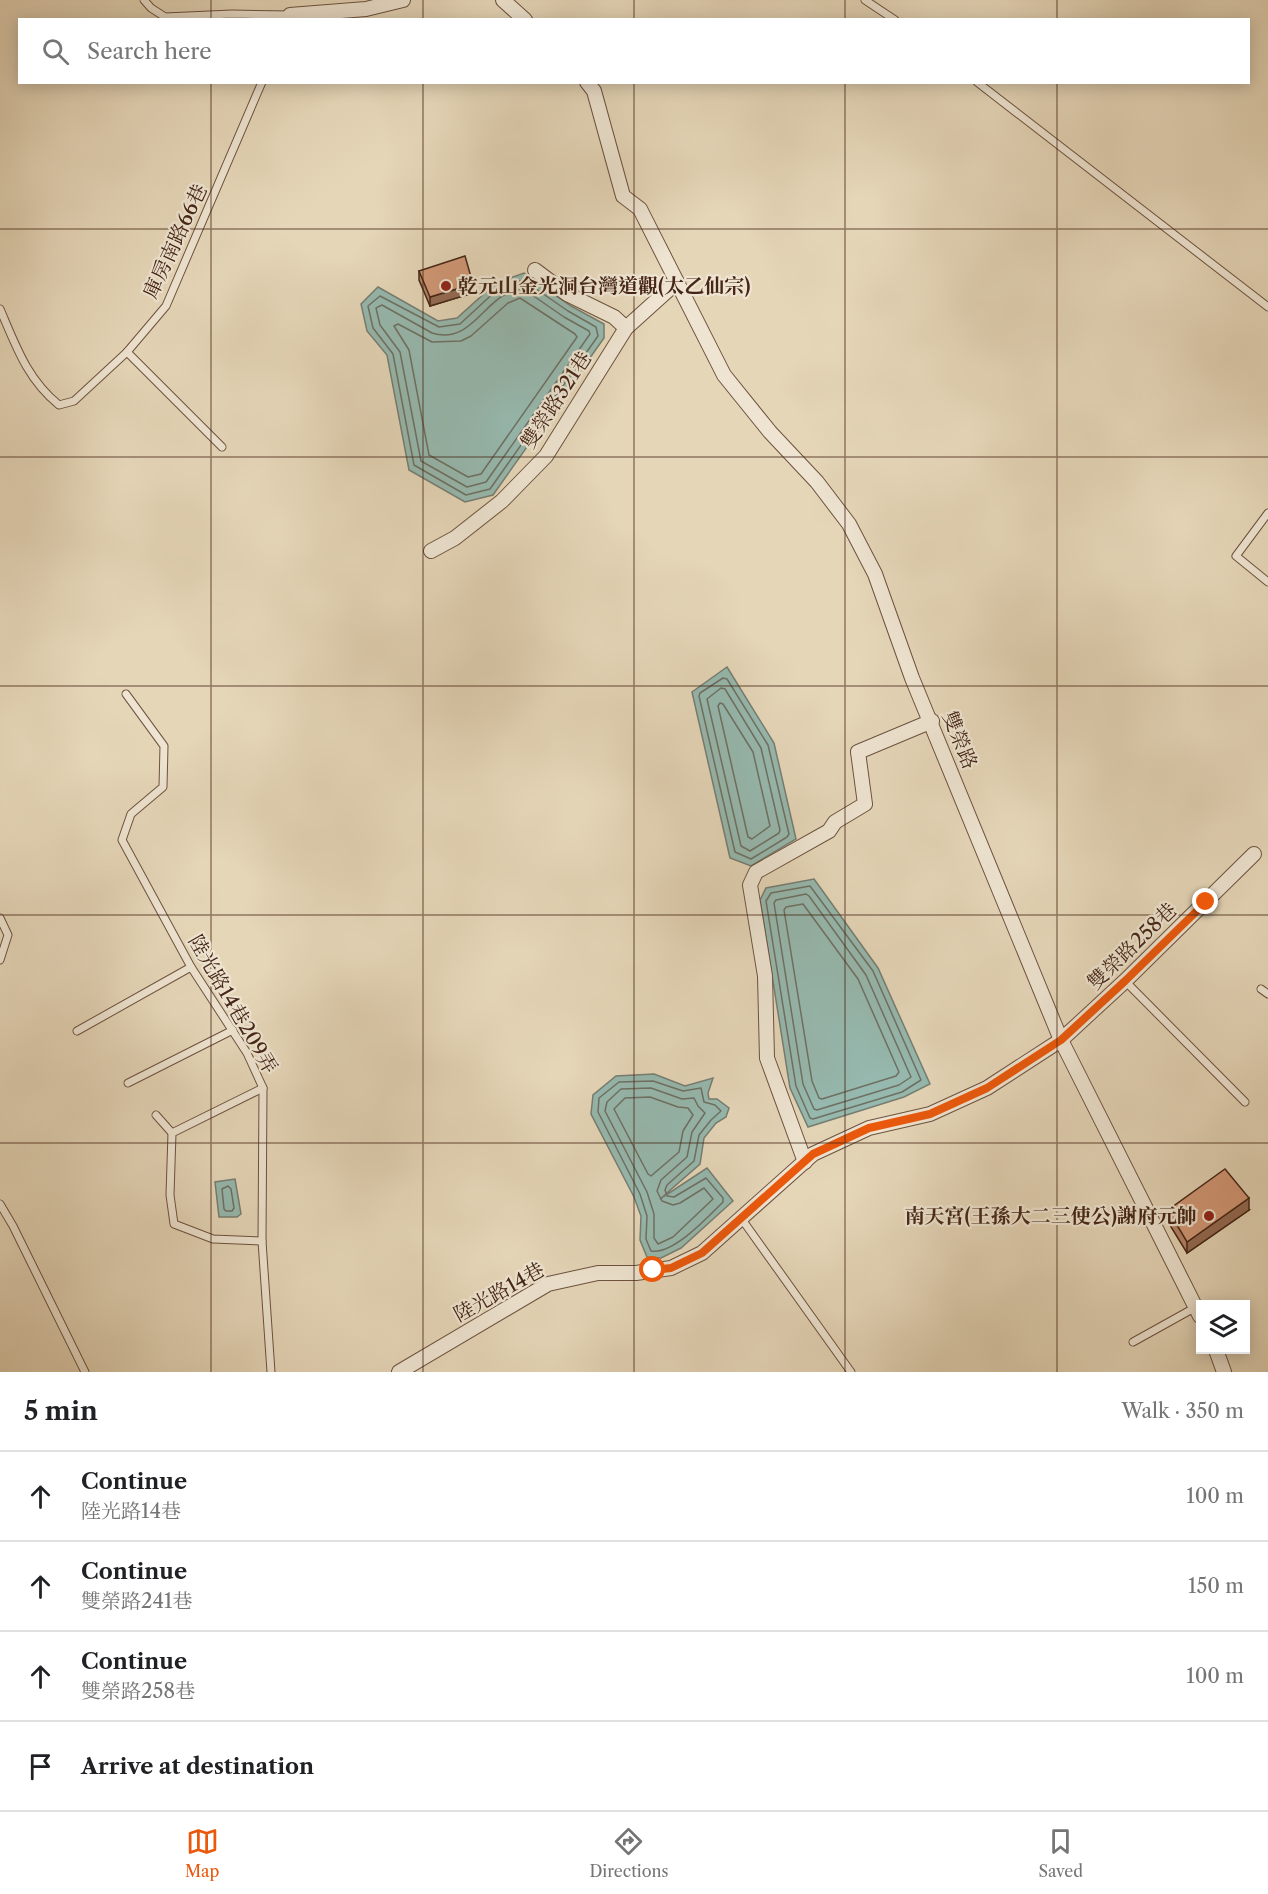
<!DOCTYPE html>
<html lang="en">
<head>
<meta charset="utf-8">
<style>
  body { margin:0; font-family:"Libre Caslon Text","Noto Serif TC",serif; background:#f6f6f6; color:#202124 }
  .controls { position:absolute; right:18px; bottom:18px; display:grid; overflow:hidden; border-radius:0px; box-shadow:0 3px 15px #0003 }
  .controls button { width:54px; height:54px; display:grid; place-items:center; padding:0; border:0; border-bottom:2px solid #e0e0e0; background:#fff; color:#202124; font:30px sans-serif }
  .stop { position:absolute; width:18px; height:18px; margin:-14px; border:4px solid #ea580c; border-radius:50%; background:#fff }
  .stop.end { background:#ea580c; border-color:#fff; box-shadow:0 2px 6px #0008 }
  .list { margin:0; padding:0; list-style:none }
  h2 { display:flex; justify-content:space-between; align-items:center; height:78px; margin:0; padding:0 24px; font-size:26px }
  h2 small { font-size:20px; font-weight:400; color:#757577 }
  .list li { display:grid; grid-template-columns:39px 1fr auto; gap:18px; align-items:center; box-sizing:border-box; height:90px; padding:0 24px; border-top:2px solid #e0e0e0 }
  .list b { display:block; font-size:22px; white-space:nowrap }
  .list p { margin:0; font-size:20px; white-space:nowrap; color:#757577 }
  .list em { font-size:20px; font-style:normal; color:#757577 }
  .icon { flex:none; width:33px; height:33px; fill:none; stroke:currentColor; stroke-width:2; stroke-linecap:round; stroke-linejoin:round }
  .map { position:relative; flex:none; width:1268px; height:1372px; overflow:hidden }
  .search { position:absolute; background:#fff; box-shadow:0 3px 15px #0003; left:18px; right:18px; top:18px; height:66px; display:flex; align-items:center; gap:15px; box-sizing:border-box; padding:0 21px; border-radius:0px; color:#757577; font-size:22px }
  .sheet { height:438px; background:#fff }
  nav { display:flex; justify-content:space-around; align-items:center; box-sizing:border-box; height:84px; border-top:2px solid #e0e0e0; background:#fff; font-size:16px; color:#757577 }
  nav a { display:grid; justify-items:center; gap:3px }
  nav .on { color:#ea580c }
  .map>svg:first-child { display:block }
  .water { fill:#96b9af; stroke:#767e72; stroke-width:1.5 }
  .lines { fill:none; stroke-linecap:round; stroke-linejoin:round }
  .shore { stroke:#6e7063; stroke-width:1.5 }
  .service-casing { stroke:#6d523f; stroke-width:9 }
  .minor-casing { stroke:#6d523f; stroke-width:16 }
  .service { stroke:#eee4d1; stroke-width:7 }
  .minor { stroke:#eee4d1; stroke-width:14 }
  .wall { fill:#b58467; stroke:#452617; stroke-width:1.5 }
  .shaded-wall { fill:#946b54; stroke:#452617; stroke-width:1.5 }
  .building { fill:#d39978; stroke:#452617; stroke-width:1.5 }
  .route { stroke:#ea580c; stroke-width:8 }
  .grid { fill:none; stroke:#452617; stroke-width:1.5; stroke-opacity:0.55 }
  .poi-dot { fill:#8f2418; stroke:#eee4d1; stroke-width:2 }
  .labels { text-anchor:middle; stroke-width:4.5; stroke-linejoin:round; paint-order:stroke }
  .street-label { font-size:20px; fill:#452617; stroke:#eee4d1 }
  .poi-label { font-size:20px; font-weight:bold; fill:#452617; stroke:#eee4d1; text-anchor:start }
</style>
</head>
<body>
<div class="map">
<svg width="1268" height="1372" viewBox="0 0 1268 1372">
  <rect width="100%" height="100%" fill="#e5d6b8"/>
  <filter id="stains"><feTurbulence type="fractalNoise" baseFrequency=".00333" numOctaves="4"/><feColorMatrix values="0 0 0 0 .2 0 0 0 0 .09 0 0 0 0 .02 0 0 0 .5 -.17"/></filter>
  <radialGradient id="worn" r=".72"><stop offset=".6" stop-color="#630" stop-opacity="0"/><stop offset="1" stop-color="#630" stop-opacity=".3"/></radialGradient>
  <g class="water">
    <path d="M524 273 571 306 604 324V338L493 495 465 502 409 470 387 355 367 331 361 304 378 287 438 321 457 318 496 283Z"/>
    <path d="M727 667 774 743 796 839 751 866 730 858 692 692Z"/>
    <path d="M814 879 878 968 930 1084 904 1097 808 1127 790 1088 760 900 766 888Z"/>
    <path d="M654 1074 685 1086 713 1078 708 1093 709 1099H717L729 1108 726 1117 716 1123 704 1138 700 1164 660 1199 707 1168 733 1201 681 1248 661 1258 647 1257 640 1240 641 1216 634 1197 591 1114 593 1095 616 1076Z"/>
    <path d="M235 1179 241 1214 237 1217H219L215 1182Z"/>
  </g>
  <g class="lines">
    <g class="shore">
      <path d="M523 280 568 311 596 327 598 336 490 489 466 495 414 465 393 354 373 328 368 306 380 296 439 327 460 324 499 288Z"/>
      <path d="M522 288 564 317 589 331 590 334 486 482 467 487 421 461 400 352 380 325 376 308 382 305 432 333C466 344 480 309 504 295 509 292 516 290 522 288Z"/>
      <path d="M520 298 575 334 577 337 481 474 468 477 429 455 409 350 394 326 398 324 432 342 461 341 471 336 508 303Z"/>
      <path d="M723 678 727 679 768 745 789 834 787 837 751 859 735 852 699 696 700 693Z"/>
      <path d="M721 688 725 689 761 748 780 830 779 833 750 851 741 846 707 699Z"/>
      <path d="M720 703 723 704 753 752 770 826 752 839 748 837 718 706Z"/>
      <path d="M810 886 873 971 921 1080 902 1092 813 1119 810 1118 796 1086 766 901 771 893Z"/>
      <path d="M806 894 809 896 866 975 911 1077 899 1085 817 1110 814 1109 803 1084 774 903 776 900Z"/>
      <path d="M803 904 858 979 899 1072 896 1076 822 1099 819 1098 812 1081 784 910 786 907Z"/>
      <path d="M653 1081 683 1091 701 1088 704 1102 715 1105 721 1111 711 1120 699 1135 694 1161 667 1185 665 1190 667 1196 674 1197 706 1178 723 1198V1202C708 1217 673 1255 651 1251L646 1239 647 1216 640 1194 598 1112 599 1098 619 1082Z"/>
      <path d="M651 1088 682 1099 694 1098 698 1106 705 1113 692 1132 687 1157 661 1180 657 1191 662 1201 673 1205 680 1203 704 1188 713 1199 673 1237 658 1244 654 1238V1214L647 1192 605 1111 607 1102 621 1089Z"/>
      <path d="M650 1097 678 1107 688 1108 693 1115 683 1131 679 1152 651 1176 648 1174 614 1109 625 1098Z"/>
      <path d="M228 1186 231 1189 234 1208 232 1211H226L224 1209 222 1189Z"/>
    </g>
    <g class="service-casing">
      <g id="service">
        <path d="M144 0 151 8 165 17 232 14 290 15"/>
        <path d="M865 0 895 20"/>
        <path d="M977 82 1268 307"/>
        <path d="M0 309C16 346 27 379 59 405L74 401 127 352 166 306 262 82"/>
        <path d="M127 352 222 447"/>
        <path d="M1268 513 1236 556 1268 582"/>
        <path d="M126 694 164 746 163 787 131 814 122 840 191 967 247 1053 263 1088 262 1241 271 1372"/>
        <path d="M0 918 8 935 0 960"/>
        <path d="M1125 981 1245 1102"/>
        <path d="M1261 989 1268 994"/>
        <path d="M77 1031 191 967"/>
        <path d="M128 1083 233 1030"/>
        <path d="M156 1115 172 1133"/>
        <path d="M0 1204 13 1226 85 1372"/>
        <path d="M741 1218 851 1372"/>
        <path d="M262 1241 213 1239 174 1224 170 1195 172 1133 263 1088"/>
        <path d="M1133 1342 1196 1307"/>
      </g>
    </g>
    <g class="minor-casing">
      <g id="minor">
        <path d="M503 0 525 20"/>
        <path d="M290 15 366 9 403 0"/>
        <path d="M587 82 594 91 623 196 640 209 724 375 770 432 817 482 849 524 875 574 912 678 1061 1040 1200 1316"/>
        <path d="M535 270 567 294 614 317 626 328"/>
        <path d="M431 551 455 538 502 501 546 456 626 328 677 282"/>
        <path d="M805 1162 767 1058 765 976 750 885 756 872 829 831 835 822 865 804 858 752 932 721"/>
        <path d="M1216 1350 1224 1372"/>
        <path d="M399 1372 548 1284 598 1273H636L671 1268 702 1253 813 1154 869 1128 930 1114 987 1088 1061 1040 1125 981 1254 854"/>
      </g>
    </g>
    <use href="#service" class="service"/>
    <use href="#minor" class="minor"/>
  </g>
  <g class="wall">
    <path d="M419 271 473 293 430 306 419 280Z"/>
    <path d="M1168 1210H1249L1187 1253 1168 1222Z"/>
  </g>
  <g class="shaded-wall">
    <path d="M473 284V293L430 306V297Z"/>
    <path d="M1249 1198V1210L1187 1253V1242Z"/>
  </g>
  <g class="building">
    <path d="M465 256 473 284 430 297 419 271Z"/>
    <path d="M1225 1169 1249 1198 1187 1242 1168 1210Z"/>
  </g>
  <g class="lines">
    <path class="route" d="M653 1270 671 1268 702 1253 813 1154 869 1128 930 1114 987 1088 1061 1040 1125 981 1206 902"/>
  </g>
  <path class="grid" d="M211 0V20M423 0V20M634 0V20M845 0V20M1057 0V20M211 82V1372M423 82V1372M634 82V1372M845 82V1372M1057 82V1372M0 229H1268M0 457H1268M0 686H1268M0 915H1268M0 1143H1268"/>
  <g class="poi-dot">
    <circle cx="446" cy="286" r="6"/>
    <circle cx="1209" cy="1216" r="6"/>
  </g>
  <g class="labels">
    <g class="street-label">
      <text transform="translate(175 241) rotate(-65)" y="7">庫房南路66巷</text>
      <text transform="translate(556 400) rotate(-57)" y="7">雙榮路321巷</text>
      <text transform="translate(960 740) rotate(68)" y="7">雙榮路</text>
      <text transform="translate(1132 946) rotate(-44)" y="7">雙榮路258巷</text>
      <text transform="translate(233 1004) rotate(60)" y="7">陸光路14巷209弄</text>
      <text transform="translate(499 1292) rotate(-29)" y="7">陸光路14巷</text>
    </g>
    <g class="poi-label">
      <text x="458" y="293">乾元山金光洞台灣道觀(太乙仙宗)</text>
      <text x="1197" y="1223" text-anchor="end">南天宮(王孫大二三使公)謝府元帥</text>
    </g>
  </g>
  <rect width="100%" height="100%" filter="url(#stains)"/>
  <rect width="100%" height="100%" fill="url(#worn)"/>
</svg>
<div class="controls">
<button><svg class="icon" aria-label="layers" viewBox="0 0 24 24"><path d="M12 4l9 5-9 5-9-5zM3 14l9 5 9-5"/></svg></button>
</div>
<div class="stop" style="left:653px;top:1270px"></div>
<div class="stop end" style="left:1206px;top:902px"></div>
<div class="search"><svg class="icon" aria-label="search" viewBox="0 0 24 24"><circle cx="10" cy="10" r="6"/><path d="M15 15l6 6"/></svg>Search here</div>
</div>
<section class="sheet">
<h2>5 min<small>Walk · 350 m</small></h2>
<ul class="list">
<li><svg class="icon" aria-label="ahead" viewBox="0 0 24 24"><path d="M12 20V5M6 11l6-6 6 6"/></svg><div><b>Continue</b><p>陸光路14巷</p></div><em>100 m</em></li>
<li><svg class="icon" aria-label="ahead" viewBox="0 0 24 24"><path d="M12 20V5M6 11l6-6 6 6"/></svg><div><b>Continue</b><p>雙榮路241巷</p></div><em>150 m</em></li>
<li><svg class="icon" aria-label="ahead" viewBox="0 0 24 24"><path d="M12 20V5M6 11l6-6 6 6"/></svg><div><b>Continue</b><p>雙榮路258巷</p></div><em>100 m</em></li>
<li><svg class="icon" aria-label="arrive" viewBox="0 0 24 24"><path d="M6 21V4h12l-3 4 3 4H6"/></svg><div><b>Arrive at destination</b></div></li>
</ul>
</section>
<nav>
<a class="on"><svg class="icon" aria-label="map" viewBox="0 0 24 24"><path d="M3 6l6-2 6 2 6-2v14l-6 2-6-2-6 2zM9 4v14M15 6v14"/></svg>Map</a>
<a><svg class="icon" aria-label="directions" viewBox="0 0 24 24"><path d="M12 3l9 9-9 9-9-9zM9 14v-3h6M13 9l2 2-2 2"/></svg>Directions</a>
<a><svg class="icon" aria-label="saved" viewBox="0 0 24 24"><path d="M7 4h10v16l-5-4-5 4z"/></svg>Saved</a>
</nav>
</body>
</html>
